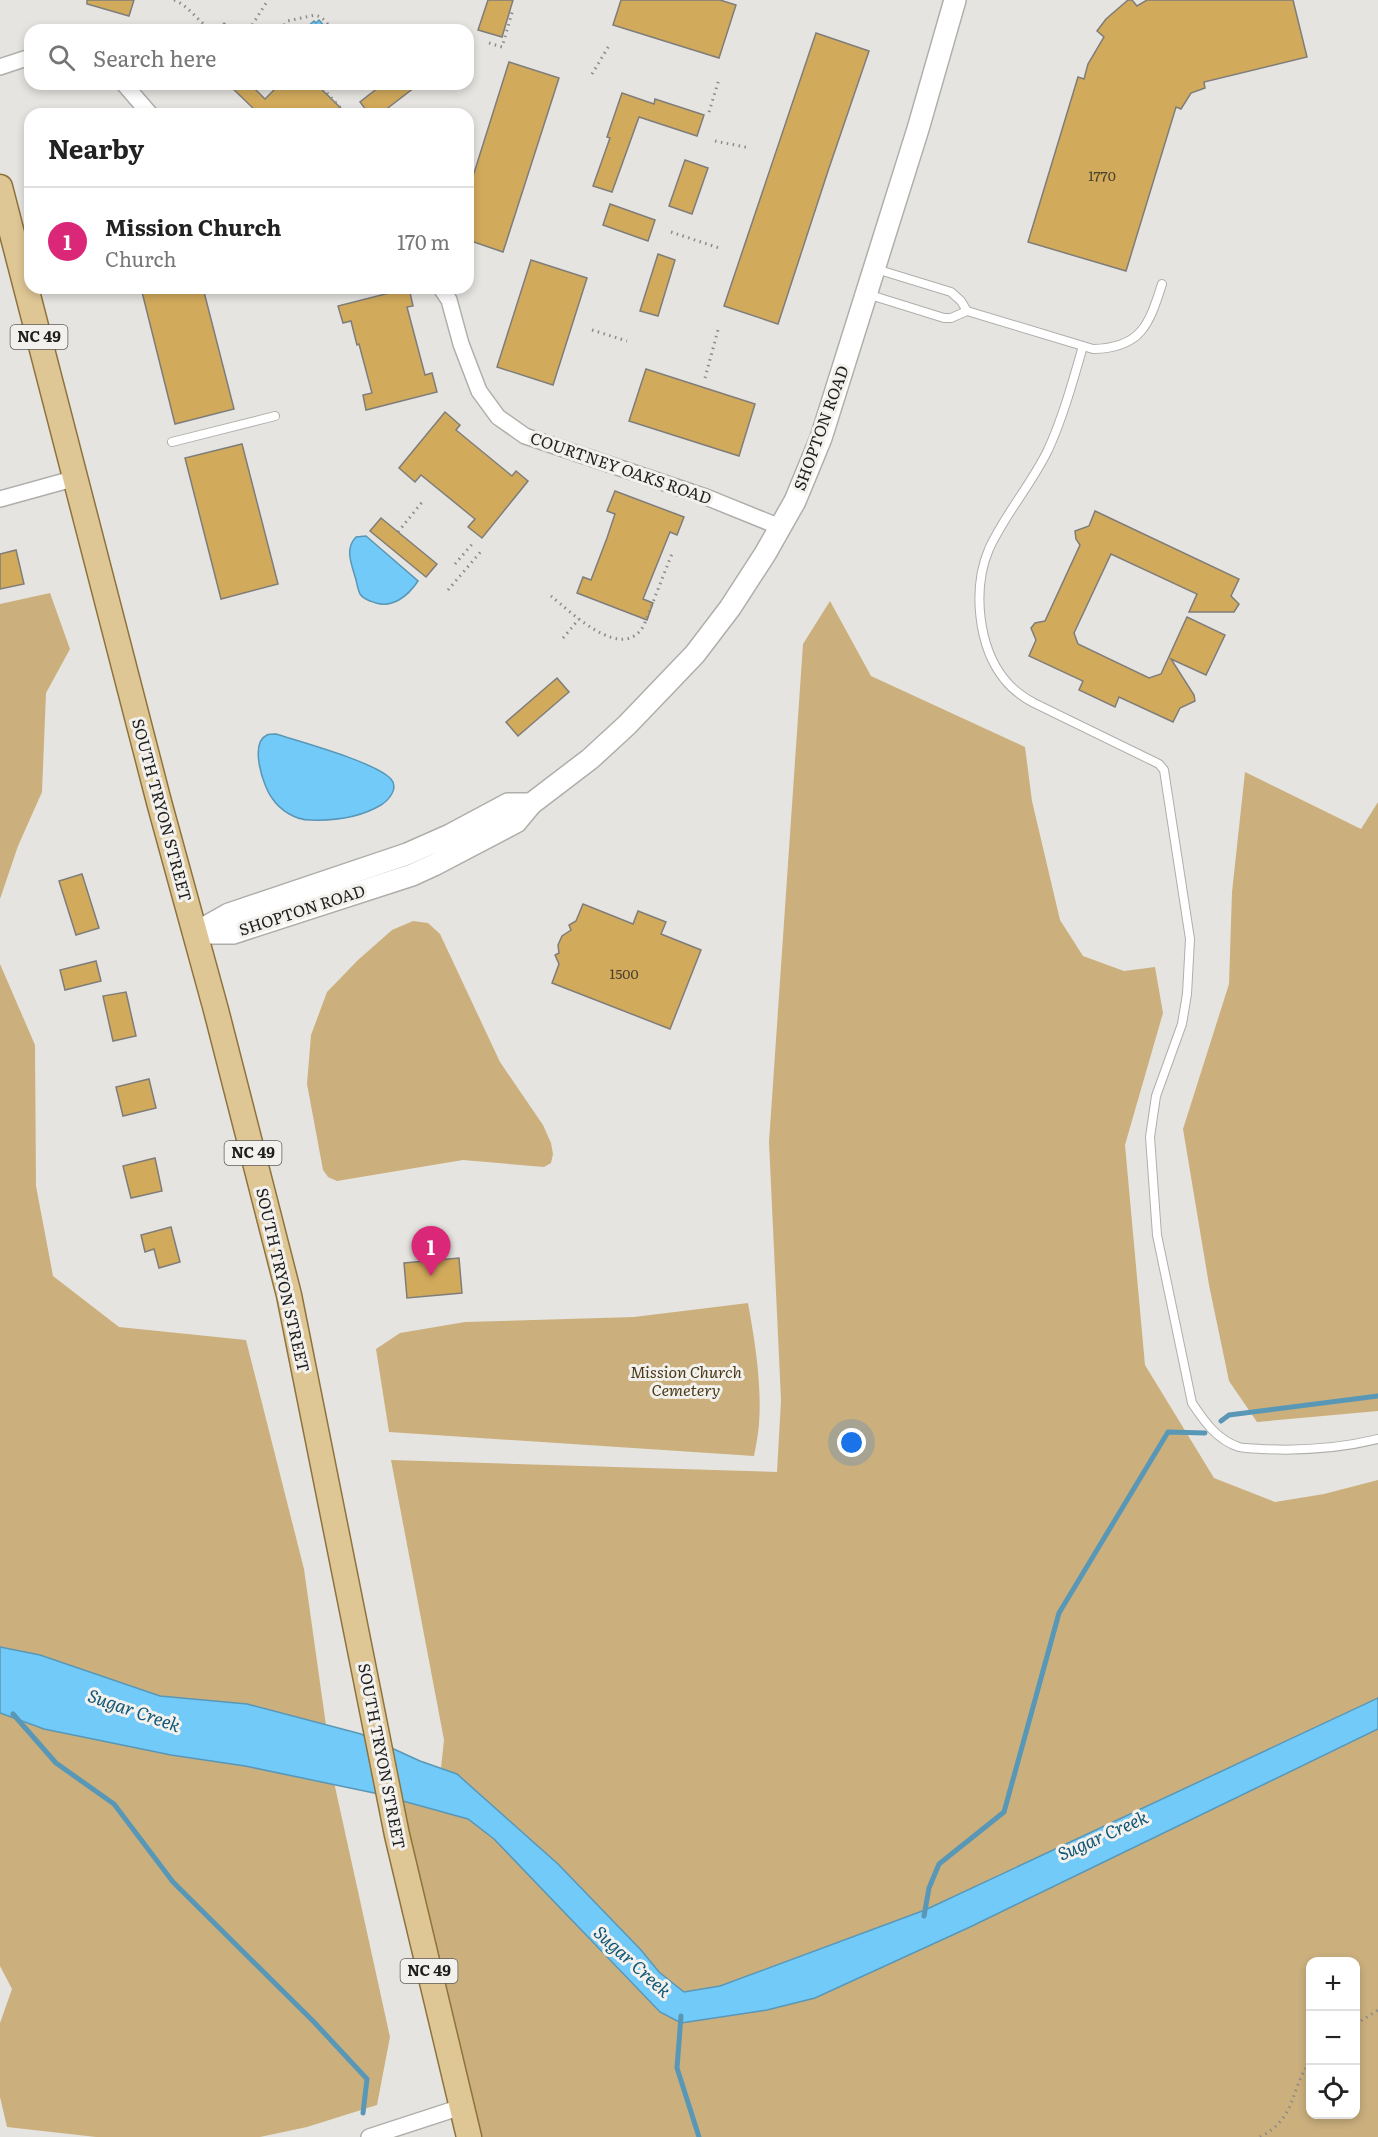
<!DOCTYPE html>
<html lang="en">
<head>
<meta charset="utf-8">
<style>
  body { margin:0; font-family:Literata,serif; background:#f6f6f6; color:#222 }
  .controls { position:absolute; right:18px; bottom:18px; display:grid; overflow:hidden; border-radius:12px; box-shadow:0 3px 9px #0003 }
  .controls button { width:54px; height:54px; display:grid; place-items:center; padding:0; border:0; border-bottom:2px solid #e0e0e0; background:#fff; color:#222; font:30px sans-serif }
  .you { position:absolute; left:852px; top:1443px; width:21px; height:21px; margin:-15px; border:4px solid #fff; border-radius:50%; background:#1a73e8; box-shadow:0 0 0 9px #1a73e833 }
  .badge { display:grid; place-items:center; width:39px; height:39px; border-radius:50%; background:#db2777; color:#fff; font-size:20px; font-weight:700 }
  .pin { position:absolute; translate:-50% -50px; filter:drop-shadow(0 2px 3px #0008) }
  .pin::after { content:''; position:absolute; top:32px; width:21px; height:18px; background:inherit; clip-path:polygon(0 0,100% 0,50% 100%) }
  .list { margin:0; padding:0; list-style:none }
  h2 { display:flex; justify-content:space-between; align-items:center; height:78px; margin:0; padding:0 24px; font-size:26px }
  h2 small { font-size:20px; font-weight:400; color:#767676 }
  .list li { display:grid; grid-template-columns:39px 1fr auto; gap:18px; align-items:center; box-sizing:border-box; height:108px; padding:0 24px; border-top:2px solid #e0e0e0 }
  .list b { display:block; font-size:22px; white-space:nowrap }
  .list p { margin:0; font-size:20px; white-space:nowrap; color:#767676 }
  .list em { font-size:20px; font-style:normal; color:#767676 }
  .icon { flex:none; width:33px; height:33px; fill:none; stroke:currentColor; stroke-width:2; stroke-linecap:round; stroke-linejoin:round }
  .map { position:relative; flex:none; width:1378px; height:2137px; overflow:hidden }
  .search { position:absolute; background:#fff; box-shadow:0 3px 9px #0003; left:24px; top:24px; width:450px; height:66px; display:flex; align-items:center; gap:15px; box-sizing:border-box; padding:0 21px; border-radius:18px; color:#767676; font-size:22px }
  .panel { position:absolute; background:#fff; box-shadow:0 3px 9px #0003; left:24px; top:108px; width:450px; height:186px; border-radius:18px }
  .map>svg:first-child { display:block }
  .green { fill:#cbb07e; fill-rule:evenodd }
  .water { fill:#72caf8; stroke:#5997b7; stroke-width:1.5 }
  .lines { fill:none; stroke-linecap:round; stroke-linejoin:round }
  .stream { stroke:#5997b7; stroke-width:5 }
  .building { fill:#d2aa5c; stroke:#7f7d79; stroke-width:1.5 }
  .lane-casing { stroke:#b0aeab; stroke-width:10 }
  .street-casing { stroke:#b0aeab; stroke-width:18 }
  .secondary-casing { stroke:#b0aeab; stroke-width:24 }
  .primary-casing { stroke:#8e733d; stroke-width:27 }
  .path { stroke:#8d8b89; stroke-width:3; stroke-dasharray:1.5 4.5; stroke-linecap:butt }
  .lane { stroke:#fff; stroke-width:8 }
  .street { stroke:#fff; stroke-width:15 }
  .secondary { stroke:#fff; stroke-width:21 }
  .primary { stroke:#dfc695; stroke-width:24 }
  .labels { text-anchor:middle; stroke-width:6; stroke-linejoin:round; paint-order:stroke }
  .number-label { font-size:14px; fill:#4c422e }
  .shield { fill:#f3f1ed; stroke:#5f5e5c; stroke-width:1.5 }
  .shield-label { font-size:15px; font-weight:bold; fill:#201f1e }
  .street-label { font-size:16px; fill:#201f1e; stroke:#f3f1ed }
  .park-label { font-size:16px; font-style:italic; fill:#4b3a18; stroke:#f3f1ed }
  .water-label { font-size:18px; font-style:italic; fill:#125776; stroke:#f3f1ed }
</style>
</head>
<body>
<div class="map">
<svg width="1378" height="2137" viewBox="0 0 1378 2137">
  <rect width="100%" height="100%" fill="#e6e4e0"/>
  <g class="green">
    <path d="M50 593 70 649 46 693 42 792 18 846 0 899V604Z"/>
    <path d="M830 601 871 676 1025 747 1032 801 1060 920 1083 956 1124 971 1155 967 1163 1013 1125 1145 1145 1365 1214 1478 1275 1502 1324 1494 1378 1480V1698L925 1910 720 1986 684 1992 659 1972 641 1950 558 1864 457 1774 441 1768 444 1740 391 1460 777 1472 781 1400 769 1142 803 644Z"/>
    <path d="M1245 772 1361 829 1378 802V1411L1257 1422 1229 1381 1209 1285 1183 1129 1229 984 1232 892Z"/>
    <path d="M413 921 428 923 440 934 500 1062 543 1125 551 1143 553 1154 551 1163 544 1167 463 1160 337 1181 328 1177 323 1170 307 1084 311 1035 327 992 358 960 392 930Z"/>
    <path d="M0 964 35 1045 36 1186 53 1276 119 1327 246 1340 304 1569 334 1782 390 2037 377 2105 307 2127 260 2137H96L7 2127 0 2097V2023L12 1989 0 1966Z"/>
    <path d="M748 1303C755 1341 762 1386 759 1424 758 1435 756 1446 754 1456L389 1432 376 1349 400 1333 465 1322 634 1317Z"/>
    <path d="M1378 1711V2137H469L386 1777 475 1814 682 2006 780 1983ZM1310 1962H1356V2114H1310Z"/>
  </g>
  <g class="water">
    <path d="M319 20 325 27 322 30H288L289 25H296L300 28 304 26 306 28 314 21 316 23Z"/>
    <path d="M366 536 418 581C408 596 393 608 376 603 370 601 364 600 360 594 358 590 357 584 356 580 352 565 344 549 356 537Z"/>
    <path d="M276 734C301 742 375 762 391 779 399 788 389 800 381 805 359 818 335 821 310 820 295 820 280 810 272 798 263 786 249 743 267 735 269 734 273 734 276 734Z"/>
    <path d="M0 1647 40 1655 160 1696 247 1704 361 1734 420 1761 457 1774 558 1864 641 1950 659 1972 684 1992 720 1986 925 1910 1378 1698V1729L970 1927 815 1998 767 2010 681 2023 660 2012 494 1839 468 1819 374 1793 245 1766 171 1755 44 1729 0 1713Z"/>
  </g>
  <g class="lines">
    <g class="stream">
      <path d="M1221 1421 1229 1415 1378 1396"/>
      <path d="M13 1714 56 1763 114 1804 173 1882 314 2022 367 2079 363 2113"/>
      <path d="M924 1916 929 1888 939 1864 1004 1812 1059 1613 1168 1432 1205 1433"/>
      <path d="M681 2016 677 2068 699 2137"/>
    </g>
  </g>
  <g class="building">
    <path d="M87 0H134L129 16 87 4Z"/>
    <path d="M488 0H513L502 37 478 30Z"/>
    <path d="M621 0H720L736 5 719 58 613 25Z"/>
    <path d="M1128 0H1132L1137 6 1147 0H1293L1307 57 1204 82 1205 88 1191 93 1181 109 1176 107 1126 271 1028 242 1078 77 1084 79 1088 64 1104 37 1097 31 1106 19Z"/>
    <path d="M816 33 869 51 828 171 778 324 724 306Z"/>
    <path d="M509 62 559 78 503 252 468 240V192Z"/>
    <path d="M228 84H250L265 99 280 84H316L347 114H251L255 110Z"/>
    <path d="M383 84H419L380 114H369L360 102Z"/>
    <path d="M622 93 654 104 655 99 704 115 697 136 639 117 612 192 593 186 610 138 607 137Z"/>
    <path d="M685 160 708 168 692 214 669 206Z"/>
    <path d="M610 204 655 220 648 241 603 225Z"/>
    <path d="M658 254 675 260 658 316 640 311Z"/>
    <path d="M531 260 587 278 553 385 497 367Z"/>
    <path d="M141 288H203L234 409 175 424Z"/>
    <path d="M409 288 413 306 407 307 425 375 432 373 437 392 366 410 363 395 372 393 359 344 357 345 351 321 343 323 338 306Z"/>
    <path d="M646 369 755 404 739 456 629 421Z"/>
    <path d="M445 412 460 425 456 430 512 476 516 471 528 481 482 538 468 527 475 519 421 475 415 482 399 468Z"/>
    <path d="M242 444 278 584 221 599 185 458Z"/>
    <path d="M615 491 684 517 677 535 670 532 643 599 653 603 647 620 577 593 583 577 591 580 607 538 615 514 607 511Z"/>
    <path d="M1095 511 1239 579 1231 596 1239 604 1234 612H1189L1197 594 1111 554 1074 633 1078 644 1149 678 1161 674 1187 617 1225 635 1206 675 1171 659 1194 695 1195 701 1180 708 1173 722 1119 697 1115 707 1079 690 1083 681 1029 656 1036 640 1031 628 1035 623 1045 621 1080 545 1076 539 1075 531 1089 526Z"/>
    <path d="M381 518 437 564 426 577 370 531Z"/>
    <path d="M16 550 24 584 0 589V554Z"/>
    <path d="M557 678 569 692 518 736 506 722Z"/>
    <path d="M82 874 99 928 76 935 59 881Z"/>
    <path d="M583 904 633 924 638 911 666 922 661 934 701 950 670 1029 552 983 559 964 555 955 559 953 558 945 562 936 571 930 569 925 576 921Z"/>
    <path d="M96 961 101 981 65 990 60 970Z"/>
    <path d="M126 992 136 1036 113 1041 103 996Z"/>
    <path d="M149 1079 156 1108 123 1116 116 1087Z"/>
    <path d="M155 1158 162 1191 131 1198 123 1166Z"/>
    <path d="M171 1227 180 1262 159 1268 154 1249 145 1252 141 1235Z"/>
    <path d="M459 1258 462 1293 407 1298 404 1263Z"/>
  </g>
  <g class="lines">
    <g class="lane-casing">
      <g id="lane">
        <path d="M876 269 951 292 961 301 967 311"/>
        <path d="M867 294 944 318H951L967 311 1093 349C1141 348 1149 325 1162 284"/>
        <path d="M1083 346C1073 381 1063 417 1048 450 1031 485 1005 514 989 549 972 589 978 647 1005 680 1013 690 1023 697 1034 703L1153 761 1159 764 1164 770 1190 939 1187 994 1182 1024 1156 1096 1150 1137 1157 1235 1192 1403C1204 1421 1217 1440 1239 1447 1246 1449 1255 1448 1262 1449 1300 1451 1341 1448 1378 1439"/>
        <path d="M172 442 275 416"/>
      </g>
    </g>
    <g class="street-casing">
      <g id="street">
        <path d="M0 67 30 57"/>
        <path d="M124 84 150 114"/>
        <path d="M441 288 449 300 461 344 479 391 498 417 525 436 706 497 780 527"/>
        <path d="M0 499 76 478"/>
        <path d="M369 2137 461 2107"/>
      </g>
    </g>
    <g class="secondary-casing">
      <g id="secondary">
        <path d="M199 931 229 914 407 854 450 835 508 804H531"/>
        <path d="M195 933H233L412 875 436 864 516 822 531 804 590 759 627 725 695 654 730 608 765 554 795 501 821 438 918 129 955 0"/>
      </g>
    </g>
    <g class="primary-casing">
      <path id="primary" d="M0 187 159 802 216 1010 289 1295 397 1835 469 2137"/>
    </g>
    <g class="path">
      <path d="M174 0C190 6 198 23 213 30"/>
      <path d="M223 30 224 24 242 30"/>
      <path d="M249 30 268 0"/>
      <path d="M281 30 287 21 315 15C323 17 328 23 331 30"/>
      <path d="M489 43 502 47 513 9"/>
      <path d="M592 74 610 44"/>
      <path d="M319 84 346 114"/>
      <path d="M709 112 719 79"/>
      <path d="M715 141 750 148"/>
      <path d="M671 232 719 248"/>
      <path d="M592 330 627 341"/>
      <path d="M705 378 718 330"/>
      <path d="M398 532 423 501"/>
      <path d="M455 564 474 542"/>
      <path d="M448 590 483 549"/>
      <path d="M551 596C571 612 623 664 644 625L673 551"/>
      <path d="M563 638 579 619"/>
      <path d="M1356 2024 1378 2010"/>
      <path d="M1260 2137C1298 2117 1289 2090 1310 2062"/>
    </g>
    <use href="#lane" class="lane"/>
    <use href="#street" class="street"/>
    <use href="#secondary" class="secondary"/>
    <use href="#primary" class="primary"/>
  </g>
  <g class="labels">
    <g class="number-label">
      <text x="1102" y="181">1770</text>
      <text x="624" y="979">1500</text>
    </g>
    <g class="shield">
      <rect x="10.5" y="325" width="57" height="24" rx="4.5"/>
      <rect x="224.5" y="1141" width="57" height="24" rx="4.5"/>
      <rect x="400.5" y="1959" width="57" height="24" rx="4.5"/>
    </g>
    <g class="shield-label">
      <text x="39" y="342">NC 49</text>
      <text x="253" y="1158">NC 49</text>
      <text x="429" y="1976">NC 49</text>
    </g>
    <g class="street-label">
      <text transform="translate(821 428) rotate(-70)" y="6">SHOPTON ROAD</text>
      <text transform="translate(621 468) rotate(19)" y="6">COURTNEY OAKS ROAD</text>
      <text transform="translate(162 810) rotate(75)" y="6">SOUTH TRYON STREET</text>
      <text transform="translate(302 910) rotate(-18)" y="6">SHOPTON ROAD</text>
      <text transform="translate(283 1280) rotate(77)" y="6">SOUTH TRYON STREET</text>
      <text transform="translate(382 1756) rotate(79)" y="6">SOUTH TRYON STREET</text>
    </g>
    <g class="park-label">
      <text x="686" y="1378">Mission Church<tspan x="686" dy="18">Cemetery</tspan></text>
    </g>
    <g class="water-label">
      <text transform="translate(134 1711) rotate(19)" y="6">Sugar Creek</text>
      <text transform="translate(1103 1836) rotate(-24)" y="6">Sugar Creek</text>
      <text transform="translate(632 1962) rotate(42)" y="6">Sugar Creek</text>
    </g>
  </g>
</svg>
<div class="controls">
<button>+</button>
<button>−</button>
<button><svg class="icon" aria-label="locate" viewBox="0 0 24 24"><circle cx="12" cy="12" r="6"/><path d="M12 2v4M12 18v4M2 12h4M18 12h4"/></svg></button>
</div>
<div class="you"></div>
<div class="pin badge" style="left:431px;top:1276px">1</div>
<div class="search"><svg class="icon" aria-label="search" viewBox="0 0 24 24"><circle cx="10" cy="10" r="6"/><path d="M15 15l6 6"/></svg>Search here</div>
<section class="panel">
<h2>Nearby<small></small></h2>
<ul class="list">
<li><span class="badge">1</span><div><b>Mission Church</b><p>Church</p></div><em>170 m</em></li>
</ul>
</section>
</div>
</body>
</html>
